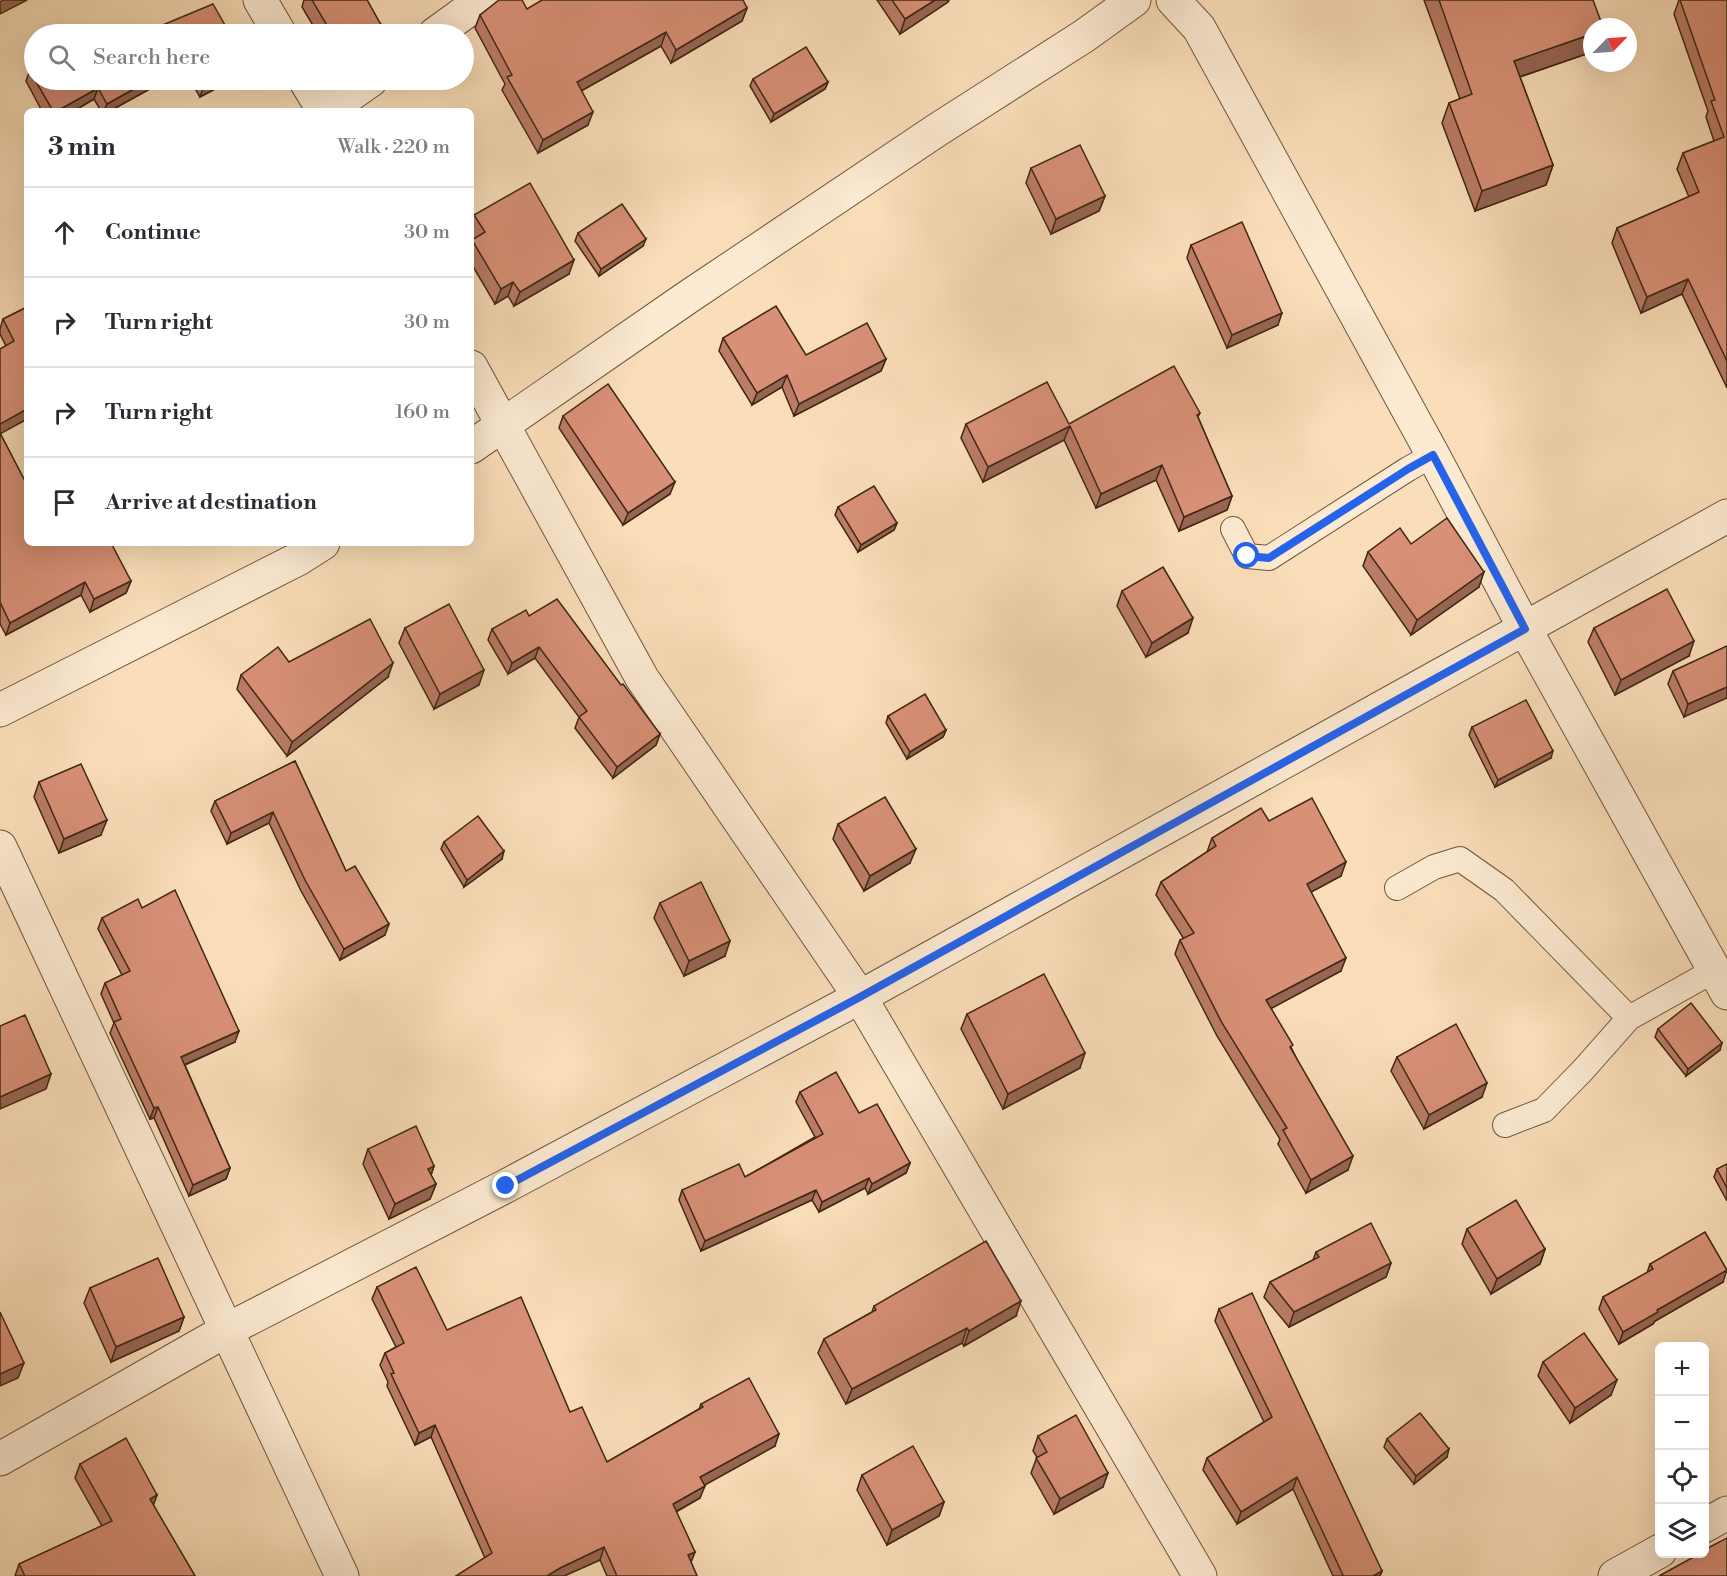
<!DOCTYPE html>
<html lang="en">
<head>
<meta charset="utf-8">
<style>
  body { margin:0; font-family:"Libre Bodoni",serif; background:#f7f7f7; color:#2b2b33 }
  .controls { position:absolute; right:18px; bottom:18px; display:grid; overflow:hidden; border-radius:9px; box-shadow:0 6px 24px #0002 }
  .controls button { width:54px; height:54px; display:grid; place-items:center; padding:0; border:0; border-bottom:2px solid #e1e1e2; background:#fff; color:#2b2b33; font:30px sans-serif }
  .compass { position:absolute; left:1583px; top:18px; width:54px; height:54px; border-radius:50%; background:#fff; box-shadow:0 6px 24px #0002; rotate:65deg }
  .stop { position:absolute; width:18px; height:18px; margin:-14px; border:4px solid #2563eb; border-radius:50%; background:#fff }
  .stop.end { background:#2563eb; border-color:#fff; box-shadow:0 2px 6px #0008 }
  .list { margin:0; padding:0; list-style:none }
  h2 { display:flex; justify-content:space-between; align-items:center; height:78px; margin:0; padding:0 24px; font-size:26px }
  h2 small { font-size:20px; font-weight:400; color:#7c7c81 }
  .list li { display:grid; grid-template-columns:39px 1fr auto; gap:18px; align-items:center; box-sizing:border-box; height:90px; padding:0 24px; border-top:2px solid #e1e1e2 }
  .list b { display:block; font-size:22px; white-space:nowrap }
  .list em { font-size:20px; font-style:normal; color:#7c7c81 }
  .icon { flex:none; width:33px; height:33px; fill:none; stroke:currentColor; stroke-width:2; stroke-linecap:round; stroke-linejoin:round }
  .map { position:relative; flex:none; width:1727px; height:1576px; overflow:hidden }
  .search { position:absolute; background:#fff; box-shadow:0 6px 24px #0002; left:24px; top:24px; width:450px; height:66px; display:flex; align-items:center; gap:15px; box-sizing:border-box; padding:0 21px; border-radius:33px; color:#7c7c81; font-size:22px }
  .panel { position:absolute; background:#fff; box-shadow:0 6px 24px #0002; left:24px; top:108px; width:450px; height:438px; border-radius:9px }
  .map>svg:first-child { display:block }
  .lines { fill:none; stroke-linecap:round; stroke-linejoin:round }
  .lane-casing { stroke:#6e553d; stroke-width:26 }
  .street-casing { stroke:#6e553d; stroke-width:35 }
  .lane { stroke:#fcead2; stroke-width:24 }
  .street { stroke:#fcead2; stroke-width:33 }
  .wall { fill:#ba7c66; stroke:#402714; stroke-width:1.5 }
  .shaded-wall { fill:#976553; stroke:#402714; stroke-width:1.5 }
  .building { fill:#d89077; stroke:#402714; stroke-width:1.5 }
  .route { stroke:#2563eb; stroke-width:8 }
</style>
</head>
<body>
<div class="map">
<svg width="1727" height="1576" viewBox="0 0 1727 1576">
  <rect width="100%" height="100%" fill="#fadeb9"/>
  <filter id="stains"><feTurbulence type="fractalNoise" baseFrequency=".00333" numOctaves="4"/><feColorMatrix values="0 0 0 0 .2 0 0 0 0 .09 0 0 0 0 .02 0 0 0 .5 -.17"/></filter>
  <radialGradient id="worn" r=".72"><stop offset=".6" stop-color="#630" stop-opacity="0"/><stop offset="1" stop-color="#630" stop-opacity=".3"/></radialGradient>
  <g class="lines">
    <g class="lane-casing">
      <g id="lane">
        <path d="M1233 529 1247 556 1269 558 1408 469 1433 455"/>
        <path d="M1397 888 1434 867 1460 859 1504 890 1629 1018"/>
        <path d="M1505 1125 1544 1110 1583 1070 1629 1018 1715 970"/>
      </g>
    </g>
    <g class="street-casing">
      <g id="street">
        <path d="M260 0 280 34"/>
        <path d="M1173 0 1199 28 1433 455 1525 629 1727 993"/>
        <path d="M435 34 482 0"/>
        <path d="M305 80 324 111"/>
        <path d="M327 111 371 80"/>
        <path d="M471 367 642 678 860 997 1200 1576"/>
        <path d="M471 447 688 297 937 130 1084 36 1134 0"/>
        <path d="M0 710 298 559 323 543"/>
        <path d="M0 847 342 1576"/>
        <path d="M0 1459 227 1330 506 1186 860 997 1727 516"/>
        <path d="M1704 1526 1727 1513"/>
        <path d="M1615 1576 1660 1551"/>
      </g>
    </g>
    <use href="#lane" class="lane"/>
    <use href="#street" class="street"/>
  </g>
  <g class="wall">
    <path d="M304 0H367L381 25 378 34H318L302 7Z"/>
    <path d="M877 0H949L948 2 900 34Z"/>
    <path d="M1424 0H1593L1592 52 1520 77 1553 165 1546 185 1475 211 1442 123 1449 103 1460 99Z"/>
    <path d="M1679 0H1727V388L1682 294 1641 313 1612 243 1617 228 1689 197 1677 169 1683 153 1714 141 1706 117 1708 111 1674 14Z"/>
    <path d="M498 2 527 9 747 8 742 21 671 63 661 46 581 91 588 125 538 153 502 90 505 84 475 28 480 15Z"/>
    <path d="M34 67V80H166L110 111H101L94 99 74 111H42L26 81 30 70Z"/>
    <path d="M753 79 828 82 825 89 771 122 750 86Z"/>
    <path d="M190 80H232L200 97Z"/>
    <path d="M1031 168 1105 196 1099 211 1051 234 1026 183Z"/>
    <path d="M474 215 569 274 514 306 508 296 495 304 471 263V242L472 240 474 239 471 233V224Z"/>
    <path d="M578 233 643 246 599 276 575 241Z"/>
    <path d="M1191 245 1278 325 1227 348 1187 258Z"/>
    <path d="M27 307V419L0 433 58 545 131 581 126 593 90 612 81 595 6 635 0 624V349L6 346 0 334V329L3 319Z"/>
    <path d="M723 338 806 355 886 359 881 371 794 416 782 387 752 405 719 351Z"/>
    <path d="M1200 413 1198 417 1232 496 1227 510 1179 531 1156 480 1096 508 1064 440 983 482 961 438 966 424H1069Z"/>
    <path d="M563 416 670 494 623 525 559 428Z"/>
    <path d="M838 507 897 523 894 530 858 552 835 515Z"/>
    <path d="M1411 544 1479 587 1411 635 1363 566 1368 552Z"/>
    <path d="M1122 591 1188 633 1146 657 1117 606Z"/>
    <path d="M529 616 621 685 660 734 656 745 613 778 575 728 579 717 535 658 508 674 488 640 492 629Z"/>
    <path d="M405 628 479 685 434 709 399 643Z"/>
    <path d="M1594 628 1689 656 1615 695 1588 642Z"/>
    <path d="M1727 646 1684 717 1668 684 1673 671Z"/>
    <path d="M241 675 388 677 287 756 237 689Z"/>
    <path d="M888 716 946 730 943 737 907 759 886 723Z"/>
    <path d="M1472 727 1551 758 1495 787 1469 735Z"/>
    <path d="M295 761 346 871 385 935 340 960 301 891 269 823 227 844 211 811 215 801Z"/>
    <path d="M39 782 101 835 59 853 34 797Z"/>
    <path d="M1269 821 1341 876 1311 892 1341 971 1271 1008 1292 1049 1348 1170 1306 1193 1278 1144 1280 1139 1217 1036 1175 954 1180 940 1184 939 1156 895 1161 882 1207 852 1212 838Z"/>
    <path d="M838 824 910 863 864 891 833 839Z"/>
    <path d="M444 842 502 859 464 887 441 849Z"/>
    <path d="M660 903 725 956 684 976 654 918Z"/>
    <path d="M142 908 235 1042 185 1065 230 1168 226 1179 189 1196 154 1118 150 1119 110 1033 114 1023 101 994 105 983 122 975 98 929 102 918Z"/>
    <path d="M967 1014 1080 1068 1003 1109 961 1029Z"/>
    <path d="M1658 1029 1720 1050 1686 1076 1655 1037Z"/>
    <path d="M1397 1057 1482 1097 1424 1129 1391 1071Z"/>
    <path d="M800 1092 859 1113 910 1163 906 1173 868 1194 865 1188 819 1212 812 1200 701 1251 679 1200 682 1190 745 1177 815 1137 796 1102Z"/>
    <path d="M368 1149 434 1166 431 1175 436 1184 430 1199 389 1219 363 1164Z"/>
    <path d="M1727 1164V1201L1714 1177 1717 1169Z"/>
    <path d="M1467 1229 1545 1249 1540 1264 1491 1294 1462 1244Z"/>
    <path d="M1316 1252 1391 1263 1386 1277 1289 1327 1264 1297 1270 1282 1313 1260Z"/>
    <path d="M1650 1264 1723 1282 1655 1321 1653 1324 1619 1344 1599 1309 1603 1297 1647 1273Z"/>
    <path d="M377 1287 447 1330 570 1412 607 1462 699 1409 701 1404 775 1446 704 1485 700 1498 676 1512 695 1552 691 1562 697 1576H607L600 1560 564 1576H456L485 1558 431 1437 415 1445 387 1386 388 1382 380 1365 385 1353 396 1347 372 1299Z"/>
    <path d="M90 1288 184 1317 179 1331 111 1362 84 1303Z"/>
    <path d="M874 1306 1016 1316 964 1346 962 1343 846 1404 818 1353 824 1339 872 1312Z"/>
    <path d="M1219 1309 1382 1571 1380 1576H1333L1293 1489 1237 1524 1203 1470 1207 1458 1264 1422 1215 1321Z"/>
    <path d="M1543 1362 1611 1395 1570 1423 1538 1376Z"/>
    <path d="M1038 1436 1103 1487 1054 1514 1031 1473 1037 1457 1033 1451Z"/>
    <path d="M1387 1439 1447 1457 1414 1484 1384 1447Z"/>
    <path d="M80 1464 157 1495 153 1505 195 1576H15L19 1564 102 1526 75 1478Z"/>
    <path d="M862 1475 944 1502 939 1516 887 1545 857 1490Z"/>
  </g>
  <g class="shaded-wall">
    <path d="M3 0H27L0 14V2Z"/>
    <path d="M935 0H949L948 2 900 34 905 19Z"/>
    <path d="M747 8 742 21 671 63 676 50Z"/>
    <path d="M381 25 378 34H366Z"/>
    <path d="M666 32 661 46 572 96 577 82Z"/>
    <path d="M1592 34V52L1507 81 1514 61Z"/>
    <path d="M150 80H166L110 111H104L107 104Z"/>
    <path d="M215 80H232L200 97 204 86Z"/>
    <path d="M828 82 825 89 771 122 774 114Z"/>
    <path d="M98 88 94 99 74 111H57Z"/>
    <path d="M593 112 588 125 538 153 543 140Z"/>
    <path d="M1553 165 1546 185 1475 211 1482 191Z"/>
    <path d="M1105 196 1099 211 1051 234 1056 219Z"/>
    <path d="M646 239 643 246 599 276 601 269Z"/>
    <path d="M574 260 569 274 514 306 520 292Z"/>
    <path d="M1688 279 1682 294 1641 313 1647 297Z"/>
    <path d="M513 282 508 296 495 304 501 289Z"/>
    <path d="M1282 313 1278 325 1227 348 1232 335Z"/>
    <path d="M886 359 881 371 794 416 799 404Z"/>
    <path d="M787 375 782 387 752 405 757 393Z"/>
    <path d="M27 409V419L0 434V424Z"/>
    <path d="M1070 426 1064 440 983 482 988 467Z"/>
    <path d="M1162 465 1156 480 1096 508 1101 494Z"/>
    <path d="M675 482 670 494 623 525 628 513Z"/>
    <path d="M1232 496 1227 510 1179 531 1184 517Z"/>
    <path d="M897 523 894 530 858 552 861 545Z"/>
    <path d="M1484 572 1479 587 1411 635 1417 620Z"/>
    <path d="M131 581 126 593 90 612 94 599Z"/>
    <path d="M85 582 81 595 6 635 10 623Z"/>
    <path d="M1193 618 1188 633 1146 657 1152 643Z"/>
    <path d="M1694 641 1689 656 1615 695 1621 680Z"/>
    <path d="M539 647 535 658 508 674 512 663Z"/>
    <path d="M393 663 388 677 287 756 292 742Z"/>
    <path d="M484 670 479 685 434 709 440 694Z"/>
    <path d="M1727 687V698L1684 717 1688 704Z"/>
    <path d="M946 730 943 737 907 759 910 752Z"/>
    <path d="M660 734 656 745 613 778 617 767Z"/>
    <path d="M1553 751 1551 758 1495 787 1498 780Z"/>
    <path d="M273 812 269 823 227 844 231 833Z"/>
    <path d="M107 820 101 835 59 853 64 839Z"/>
    <path d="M916 849 910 863 864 891 870 876Z"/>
    <path d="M504 851 502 859 464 887 467 880Z"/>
    <path d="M1346 862 1341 876 1302 897 1307 884Z"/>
    <path d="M389 924 385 935 340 960 344 949Z"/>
    <path d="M730 941 725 956 684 976 689 961Z"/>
    <path d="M1346 958 1341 971 1261 1014 1266 1000Z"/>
    <path d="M239 1031 235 1042 177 1068 181 1057Z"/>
    <path d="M1722 1043 1720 1050 1686 1076 1688 1069Z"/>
    <path d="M1085 1053 1080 1068 1003 1109 1008 1094Z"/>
    <path d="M51 1074 46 1089 0 1109V1097Z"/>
    <path d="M1487 1083 1482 1097 1424 1129 1429 1115Z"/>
    <path d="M158 1107 154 1118 150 1119 154 1108Z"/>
    <path d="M1353 1156 1348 1170 1306 1193 1311 1180Z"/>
    <path d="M910 1163 906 1173 868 1194 872 1184Z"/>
    <path d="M434 1166 429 1181 428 1169Z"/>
    <path d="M230 1168 226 1179 189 1196 193 1185Z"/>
    <path d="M869 1178 865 1188 819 1212 822 1202Z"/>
    <path d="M436 1184 430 1199 389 1219 395 1204Z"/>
    <path d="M816 1190 812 1200 701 1251 705 1241Z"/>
    <path d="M1545 1249 1540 1264 1491 1294 1497 1279Z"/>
    <path d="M1391 1263 1386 1277 1289 1327 1294 1312Z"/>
    <path d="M1727 1270 1723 1282 1655 1321 1653 1324 1619 1344 1623 1332 1657 1310Z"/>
    <path d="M1021 1301 1016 1316 964 1346 969 1331Z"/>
    <path d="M184 1317 179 1331 111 1362 116 1347Z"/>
    <path d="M967 1328 962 1343 846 1404 852 1389Z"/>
    <path d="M24 1363 18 1378 0 1386V1374Z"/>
    <path d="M1617 1380 1611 1395 1570 1423 1575 1408Z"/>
    <path d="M435 1425 431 1437 415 1445 419 1433Z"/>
    <path d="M779 1434 775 1446 696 1490 700 1477Z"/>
    <path d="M1449 1449 1447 1457 1414 1484 1416 1476Z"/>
    <path d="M1108 1473 1103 1487 1054 1514 1060 1499Z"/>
    <path d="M1297 1477 1293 1489 1237 1524 1241 1512Z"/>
    <path d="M705 1486 700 1498 668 1516 673 1504Z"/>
    <path d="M157 1495 152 1509 150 1499Z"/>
    <path d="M944 1502 939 1516 887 1545 892 1530Z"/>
    <path d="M604 1547 600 1560 564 1576H547L560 1568Z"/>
    <path d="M695 1552 690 1564 688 1555Z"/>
    <path d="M1382 1571 1380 1576H1373Z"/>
  </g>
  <g class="building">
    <path d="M312 0H367L381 25 366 34H332Z"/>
    <path d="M499 0H522L527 9 542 0H743L747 8 676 50 666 32 577 82 593 112 543 140 507 77 512 75 480 15Z"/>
    <path d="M892 0H935L905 19Z"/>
    <path d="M1439 0H1593L1603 27H1592V34L1514 61 1553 165 1482 191 1449 103 1472 94Z"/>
    <path d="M1680 0H1727V361L1688 279 1647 297 1617 228 1699 192 1683 153 1724 137 1711 101 1715 100Z"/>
    <path d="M213 4 230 34H141Z"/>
    <path d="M806 47 828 82 774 114 753 79Z"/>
    <path d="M34 67V79L30 70Z"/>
    <path d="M35 80H150L107 104 98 88 57 111H53Z"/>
    <path d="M201 80H215L204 86Z"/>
    <path d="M1080 145 1105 196 1056 219 1031 168Z"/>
    <path d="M530 183 574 260 520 292 513 282 501 289 472 240 485 232 474 215Z"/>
    <path d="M622 204 646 239 601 269 578 233Z"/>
    <path d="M1242 222 1282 313 1232 335 1191 245Z"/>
    <path d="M776 306 806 355 867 323 886 359 799 404 787 375 757 393 723 338Z"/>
    <path d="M27 307V409L0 424V349L14 341 3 319Z"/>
    <path d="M1174 366 1200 413 1197 415 1232 496 1184 517 1162 465 1101 494 1070 426 988 467 966 424 1047 382 1069 424Z"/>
    <path d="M608 384 675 482 628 513 563 416Z"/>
    <path d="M0 433 27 485V543H57L58 545 61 543H111L131 581 94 599 85 582 10 623 0 602Z"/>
    <path d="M874 486 897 523 861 545 838 507Z"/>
    <path d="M1447 518 1484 572 1417 620 1368 552 1400 528 1411 544Z"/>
    <path d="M1163 567 1193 618 1152 643 1122 591Z"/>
    <path d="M1667 589 1694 641 1621 680 1594 628Z"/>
    <path d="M557 599 621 685 623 684 660 734 617 767 579 717 587 711 539 647 512 663 492 629 526 610 529 616Z"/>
    <path d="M449 604 484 670 440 694 405 628Z"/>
    <path d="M370 619 393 663 292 742 241 675 278 647 289 662Z"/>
    <path d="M1727 646V687L1688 704 1673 671Z"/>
    <path d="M925 694 946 730 910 752 888 716Z"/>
    <path d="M1526 700 1553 751 1498 780 1472 727Z"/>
    <path d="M295 761 346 871 355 866 389 924 344 949 305 880 273 812 231 833 215 801Z"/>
    <path d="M81 764 107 820 64 839 39 782Z"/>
    <path d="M885 797 916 849 870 876 838 824Z"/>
    <path d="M1312 798 1346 862 1307 884 1346 958 1266 1000 1293 1045 1290 1047 1353 1156 1311 1180 1283 1130 1287 1128 1222 1023 1180 940 1194 933 1161 882 1216 846 1212 838 1261 808 1269 821Z"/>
    <path d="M478 816 504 851 467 880 444 842Z"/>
    <path d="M701 882 730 941 689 961 660 903Z"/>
    <path d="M175 890 239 1031 181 1057 230 1168 193 1185 158 1107 154 1108 114 1022 121 1019 105 983 130 971 102 918 138 899 142 908Z"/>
    <path d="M1044 974 1085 1053 1008 1094 967 1014Z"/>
    <path d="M1691 1003 1722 1043 1688 1069 1658 1029Z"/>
    <path d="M25 1015 51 1074 0 1097V1026Z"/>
    <path d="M1456 1024 1487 1083 1429 1115 1397 1057Z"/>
    <path d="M836 1072 859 1113 877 1104 910 1163 872 1184 869 1178 822 1202 816 1190 705 1241 682 1190 739 1164 745 1177 823 1134 800 1092Z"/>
    <path d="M416 1126 434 1166 428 1169 436 1184 395 1204 368 1149Z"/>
    <path d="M1727 1164V1188L1717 1169Z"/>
    <path d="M1516 1200 1545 1249 1497 1279 1467 1229Z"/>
    <path d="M1371 1223 1391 1263 1294 1312 1270 1282 1319 1257 1316 1252Z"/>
    <path d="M1705 1232 1727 1270 1657 1310 1658 1312 1623 1332 1603 1297 1653 1269 1650 1264Z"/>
    <path d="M986 1241 1021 1301 969 1331 967 1328 852 1389 824 1339 876 1310 874 1306Z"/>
    <path d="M158 1258 184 1317 116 1347 90 1288Z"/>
    <path d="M416 1267 447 1330 521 1297 570 1412 582 1407 607 1462 703 1407 701 1404 749 1378 779 1434 700 1477 705 1486 673 1504 695 1552 688 1555 697 1576H617L604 1547 560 1568 547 1576H456L492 1553 435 1425 419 1433 391 1374 394 1373 385 1353 404 1343 377 1287Z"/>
    <path d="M1252 1293 1382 1571 1373 1576H1342L1343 1575 1297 1477 1241 1512 1207 1458 1272 1417 1219 1309Z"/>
    <path d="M0 1312 24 1363 0 1374Z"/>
    <path d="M1584 1333 1617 1380 1575 1408 1543 1362Z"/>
    <path d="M1420 1413 1449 1449 1416 1476 1387 1439Z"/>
    <path d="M1076 1415 1108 1473 1060 1499 1036 1458 1047 1452 1038 1436Z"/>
    <path d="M126 1438 157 1495 150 1499 195 1576H25L19 1564 112 1521 80 1464Z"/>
    <path d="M913 1446 944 1502 892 1530 862 1475Z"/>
    <path d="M1727 1538V1576H1659L1699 1554H1704V1550Z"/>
  </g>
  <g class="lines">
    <path class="route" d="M506 1186 860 997 1525 629 1433 455 1408 469 1269 558 1247 556"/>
  </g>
  <rect width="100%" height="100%" filter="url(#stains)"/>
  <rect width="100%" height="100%" fill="url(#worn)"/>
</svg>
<div class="controls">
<button>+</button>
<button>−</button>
<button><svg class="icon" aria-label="locate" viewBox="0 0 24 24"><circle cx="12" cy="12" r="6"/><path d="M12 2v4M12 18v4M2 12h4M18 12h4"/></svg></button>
<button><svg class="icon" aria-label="layers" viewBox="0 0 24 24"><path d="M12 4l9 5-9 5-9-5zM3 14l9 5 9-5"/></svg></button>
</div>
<svg class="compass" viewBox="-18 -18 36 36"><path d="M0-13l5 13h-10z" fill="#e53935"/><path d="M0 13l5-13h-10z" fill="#7c7c81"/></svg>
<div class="stop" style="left:1247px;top:556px"></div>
<div class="stop end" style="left:506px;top:1186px"></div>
<div class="search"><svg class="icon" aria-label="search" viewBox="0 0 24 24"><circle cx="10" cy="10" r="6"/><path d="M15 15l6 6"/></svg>Search here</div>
<section class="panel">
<h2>3 min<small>Walk · 220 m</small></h2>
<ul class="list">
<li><svg class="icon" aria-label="ahead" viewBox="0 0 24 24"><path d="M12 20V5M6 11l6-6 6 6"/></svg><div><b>Continue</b></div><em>30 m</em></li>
<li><svg class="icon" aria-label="right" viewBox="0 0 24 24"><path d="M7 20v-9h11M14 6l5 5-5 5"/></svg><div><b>Turn right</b></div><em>30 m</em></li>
<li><svg class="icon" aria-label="right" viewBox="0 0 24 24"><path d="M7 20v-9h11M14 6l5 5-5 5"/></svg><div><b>Turn right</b></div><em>160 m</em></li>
<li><svg class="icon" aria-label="arrive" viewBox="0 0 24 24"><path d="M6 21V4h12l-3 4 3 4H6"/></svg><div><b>Arrive at destination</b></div></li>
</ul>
</section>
</div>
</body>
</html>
